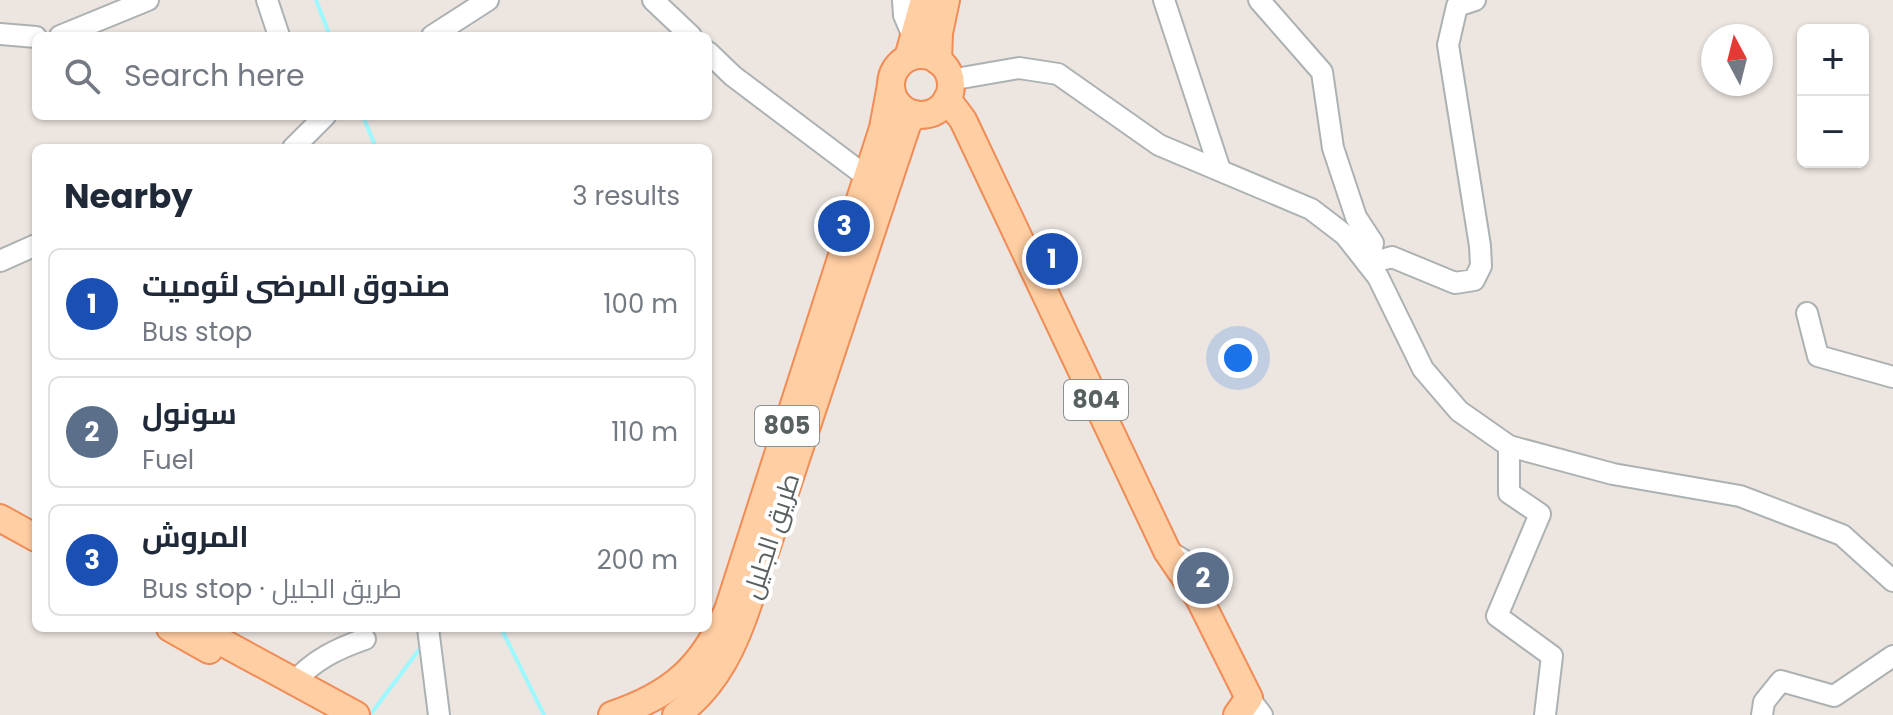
<!DOCTYPE html>
<html lang="en">
<head>
<meta charset="utf-8">
<style>
  body { margin:0; font-family:Poppins,Cairo,sans-serif; background:#f6f6f7; color:#1f2937 }
  .controls { position:absolute; right:24px; top:24px; display:grid; overflow:hidden; border-radius:12px; box-shadow:0 2px 6px #0004 }
  .controls button { width:72px; height:72px; display:grid; place-items:center; padding:0; border:0; border-bottom:2px solid #e0e1e3; background:#fff; color:#1f2937; font:40px sans-serif }
  .compass { position:absolute; left:1701px; top:24px; width:72px; height:72px; border-radius:50%; background:#fff; box-shadow:0 2px 6px #0004; rotate:353deg }
  .you { position:absolute; left:1238px; top:358px; width:28px; height:28px; margin:-20px; border:6px solid #fff; border-radius:50%; background:#1a73e8; box-shadow:0 0 0 12px #1a73e833 }
  .badge { display:grid; place-items:center; width:52px; height:52px; border-radius:50%; background:#e82a60; color:#fff; font-size:26px; font-weight:700 }
  .pin { position:absolute; translate:-50% -50%; border:4px solid #fff; box-shadow:0 2px 8px #0006 }
  .list { margin:0; padding:0; list-style:none }
  h2 { display:flex; justify-content:space-between; align-items:center; height:104px; margin:0; padding:0 32px; font-size:34px }
  h2 small { font-size:26px; font-weight:400; color:#747a83 }
  .list li { display:grid; grid-template-columns:52px 1fr auto; gap:24px; align-items:center; box-sizing:border-box; height:112px; margin:0 16px 16px; padding:0 16px; border:2px solid #e0e1e3; border-radius:12px }
  .list b { display:block; font-size:30px; white-space:nowrap }
  .list p { margin:0; font-size:26px; white-space:nowrap; color:#747a83 }
  .list em { font-size:26px; font-style:normal; color:#747a83 }
  .icon { flex:none; width:44px; height:44px; fill:none; stroke:currentColor; stroke-width:2; stroke-linecap:round; stroke-linejoin:round }
  .map { position:relative; flex:none; width:1893px; height:715px; overflow:hidden }
  .search { position:absolute; background:#fff; box-shadow:0 2px 6px #0004; left:32px; top:32px; width:680px; height:88px; display:flex; align-items:center; gap:20px; box-sizing:border-box; padding:0 28px; border-radius:12px; color:#747a83; font-size:30px }
  .panel { position:absolute; background:#fff; box-shadow:0 2px 6px #0004; left:32px; top:144px; width:680px; height:488px; border-radius:12px }
  .map>svg:first-child { display:block }
  .lines { fill:none; stroke-linecap:round; stroke-linejoin:round }
  .stream { stroke:#9df8ff; stroke-width:4 }
  .minor-casing { stroke:#acb2b3; stroke-width:24 }
  .major-casing { stroke:#f08c55; stroke-width:30 }
  .minor { stroke:#fff; stroke-width:20 }
  .major { stroke:#ffcea2; stroke-width:26 }
  .labels { text-anchor:middle; stroke-width:8; stroke-linejoin:round; paint-order:stroke }
  .shield { fill:#fff; stroke:#8b9090; stroke-width:2 }
  .shield-label { font-size:24px; font-weight:bold; fill:#596061 }
  .street-label { font-size:26px; fill:#596061; stroke:#fff }
</style>
</head>
<body>
<div class="map">
<svg width="1893" height="715" viewBox="0 0 1893 715">
  <rect width="100%" height="100%" fill="#ece5e0"/>
  <g class="lines">
    <g class="stream">
      <path d="M316 0 330 36"/>
      <path d="M363 116 376 148"/>
      <path d="M501 628 544 715"/>
      <path d="M370 715 422 646"/>
    </g>
    <g class="minor-casing">
      <g id="minor">
        <path d="M267 0 279 36"/>
        <path d="M653 0 691 36"/>
        <path d="M903 0 904 15 915 41"/>
        <path d="M1164 0 1220 170"/>
        <path d="M1259 0 1322 72 1333 148 1356 217 1373 243 1368 264 1392 257 1455 283 1474 280 1481 266 1480 246 1448 45 1457 6 1475 0"/>
        <path d="M0 34 36 37"/>
        <path d="M60 36 148 0"/>
        <path d="M432 36 488 0"/>
        <path d="M708 52 733 76 867 177"/>
        <path d="M950 80 1019 68 1058 74 1159 145 1311 209 1345 235 1378 277 1423 369 1459 411 1509 446 1613 474 1740 496 1842 535 1893 581"/>
        <path d="M293 148 325 116"/>
        <path d="M0 261 36 245"/>
        <path d="M1807 313 1818 356 1893 377"/>
        <path d="M1509 446V493L1540 514 1497 616 1552 656 1545 715"/>
        <path d="M1170 552 1210 576 1199 598"/>
        <path d="M428 628 439 715"/>
        <path d="M293 683C314 660 336 649 365 639"/>
        <path d="M1249 698 1262 715"/>
        <path d="M1762 715 1764 702 1781 681 1834 696 1893 656"/>
      </g>
    </g>
    <g class="major-casing">
      <g id="major">
        <circle cx="921" cy="85" r="30"/>
        <path d="M908 58 924 0"/>
        <path d="M938 61 939 33 946 0"/>
        <path d="M947 99 963 120 1167 551 1199 598 1249 698 1237 715"/>
        <path d="M0 518 36 538"/>
        <path d="M763 558 907 125 914 114"/>
        <path d="M170 628 209 650"/>
        <path d="M196 628 356 715"/>
        <path d="M612 715C672 695 702 668 728 610L883 128 891 85"/>
        <path d="M676 715C717 686 736 642 751 595"/>
      </g>
    </g>
    <use href="#minor" class="minor"/>
    <use href="#major" class="major"/>
  </g>
  <g class="labels">
    <g class="shield">
      <rect x="1064" y="380" width="64" height="40" rx="6"/>
      <rect x="755" y="406" width="64" height="40" rx="6"/>
    </g>
    <g class="shield-label">
      <text x="1096" y="408">804</text>
      <text x="787" y="434">805</text>
    </g>
    <g class="street-label">
      <text transform="translate(771 536) rotate(-72)" y="9">طريق الجليل</text>
    </g>
  </g>
</svg>
<div class="controls">
<button>+</button>
<button>−</button>
</div>
<svg class="compass" viewBox="-18 -18 36 36"><path d="M0-13l5 13h-10z" fill="#e53935"/><path d="M0 13l5-13h-10z" fill="#747a83"/></svg>
<div class="you"></div>
<div class="pin badge" style="left:1052px;top:259px;background:#1a4fb4">1</div>
<div class="pin badge" style="left:1203px;top:578px;background:#5c6f8a">2</div>
<div class="pin badge" style="left:844px;top:226px;background:#1a4fb4">3</div>
<div class="search"><svg class="icon" aria-label="search" viewBox="0 0 24 24"><circle cx="10" cy="10" r="6"/><path d="M15 15l6 6"/></svg>Search here</div>
<section class="panel">
<h2>Nearby<small>3 results</small></h2>
<ul class="list">
<li><span class="badge" style="background:#1a4fb4">1</span><div><b>صندوق المرضى لئوميت</b><p>Bus stop</p></div><em>100 m</em></li>
<li><span class="badge" style="background:#5c6f8a">2</span><div><b>سونول</b><p>Fuel</p></div><em>110 m</em></li>
<li><span class="badge" style="background:#1a4fb4">3</span><div><b>المروش</b><p>Bus stop · طريق الجليل</p></div><em>200 m</em></li>
</ul>
</section>
</div>
</body>
</html>
